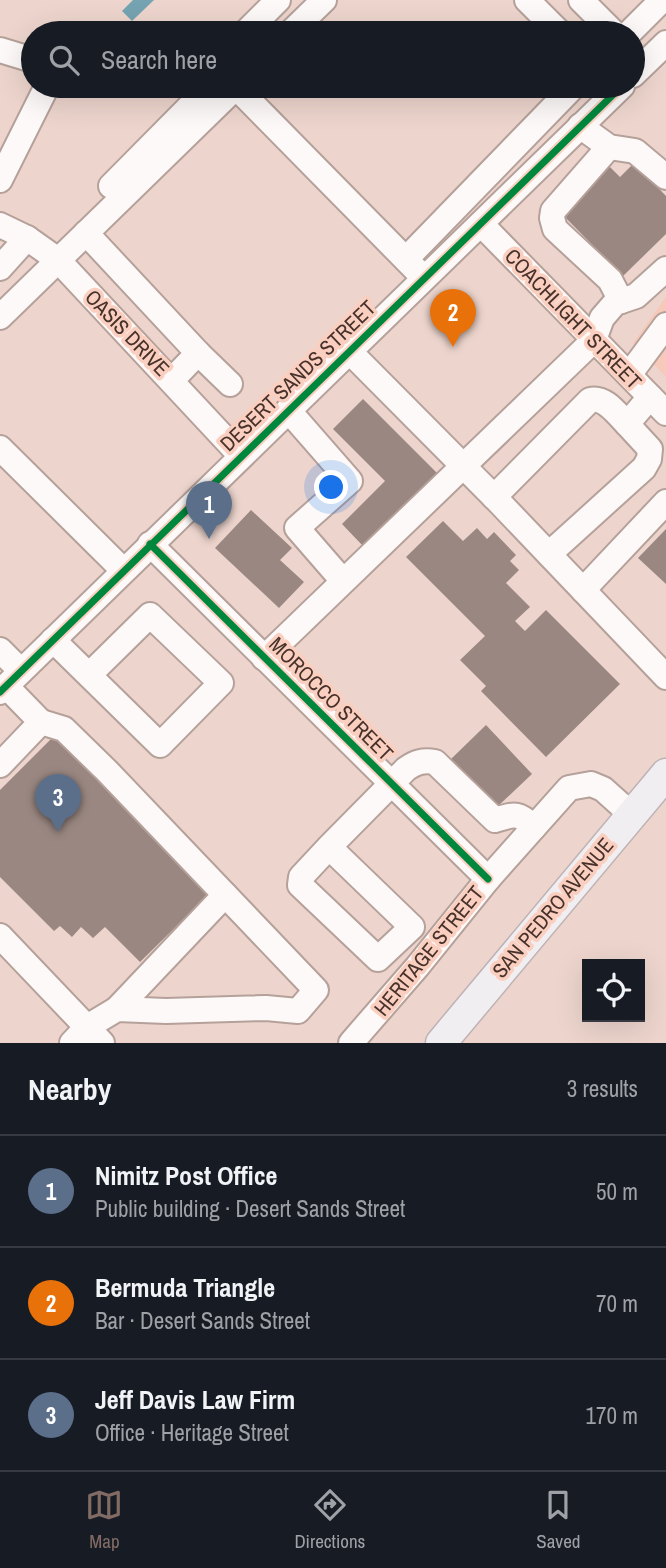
<!DOCTYPE html>
<html lang="en">
<head>
<meta charset="utf-8">
<style>
  body { margin:0; font-family:"Archivo Narrow",sans-serif; background:#20242c; color:#f1f3f6 }
  .controls { position:absolute; right:21px; bottom:21px; display:grid; overflow:hidden; border-radius:0px; box-shadow:0 7px 28px #0002 }
  .controls button { width:63px; height:63px; display:grid; place-items:center; padding:0; border:0; border-bottom:2px solid #363941; background:#171b24; color:#f1f3f6; font:35px sans-serif }
  .you { position:absolute; left:332px; top:488px; width:24px; height:24px; margin:-18px; border:5px solid #fff; border-radius:50%; background:#1a73e8; box-shadow:0 0 0 10px #1a73e833 }
  .badge { display:grid; place-items:center; width:46px; height:46px; border-radius:50%; background:#816b64; color:#fff; font-size:23px; font-weight:700 }
  .pin { position:absolute; translate:-50% -58px; filter:drop-shadow(0 2px 4px #0008) }
  .pin::after { content:''; position:absolute; top:37px; width:24px; height:21px; background:inherit; clip-path:polygon(0 0,100% 0,50% 100%) }
  .list { margin:0; padding:0; list-style:none }
  h2 { display:flex; justify-content:space-between; align-items:center; height:91px; margin:0; padding:0 28px; font-size:30px }
  h2 small { font-size:23px; font-weight:400; color:#9ea1a6 }
  .list li { display:grid; grid-template-columns:46px 1fr auto; gap:21px; align-items:center; box-sizing:border-box; height:112px; padding:0 28px; border-top:2px solid #363941 }
  .list b { display:block; font-size:26px; white-space:nowrap }
  .list p { margin:0; font-size:23px; white-space:nowrap; color:#9ea1a6 }
  .list em { font-size:23px; font-style:normal; color:#9ea1a6 }
  .icon { flex:none; width:38px; height:38px; fill:none; stroke:currentColor; stroke-width:2; stroke-linecap:round; stroke-linejoin:round }
  .map { position:relative; flex:none; width:666px; height:1043px; overflow:hidden }
  .search { position:absolute; background:#171b24; box-shadow:0 7px 28px #0002; left:21px; right:21px; top:21px; height:77px; display:flex; align-items:center; gap:18px; box-sizing:border-box; padding:0 24px; border-radius:38px; color:#9ea1a6; font-size:26px }
  .sheet { height:427px; background:#171b24 }
  nav { display:flex; justify-content:space-around; align-items:center; box-sizing:border-box; height:98px; border-top:2px solid #363941; background:#171b24; font-size:19px; color:#9ea1a6 }
  nav a { display:grid; justify-items:center; gap:4px }
  nav .on { color:#816b64 }
  .map>svg:first-child { display:block }
  .built { fill:#f6c9ba }
  .water { fill:#75a3b1 }
  .building { fill:#9a8781 }
  .lines { fill:none; stroke-linecap:round; stroke-linejoin:round }
  .minor-casing { stroke:#b5a19a; stroke-width:28 }
  .major-casing { stroke:#beb2b5; stroke-width:33 }
  .minor { stroke:#fcf9f8; stroke-width:24 }
  .major { stroke:#f1eef1; stroke-width:30 }
  .cycleway-casing { stroke:#facfc0; stroke-width:11 }
  .cycleway { stroke:#00873e; stroke-width:7 }
  .labels { text-anchor:middle; stroke-width:7; stroke-linejoin:round; paint-order:stroke }
  .street-label { font-size:21px; fill:#47322b; stroke:#facfc0 }
</style>
</head>
<body>
<div class="map">
<svg width="666" height="1043" viewBox="0 0 666 1043">
  <rect width="100%" height="100%" fill="#edd5cd"/>
  <path class="built" d="M666 297V377L633 343Z"/>
  <path class="water" d="M133 0H154L132 21 122 11Z"/>
  <g class="building">
    <path d="M634 163 666 196V234L623 276 561 213 609 166 620 177Z"/>
    <path d="M363 399 437 473 363 546 342 524 385 481 333 429Z"/>
    <path d="M251 510 292 548 280 560 304 582 279 608 215 548Z"/>
    <path d="M443 521 463 541 477 528 487 539 494 532 516 555 510 561 519 570 506 583 530 607 515 621 525 631 546 610 620 684 546 757 481 691 486 686 460 660 485 636 406 557Z"/>
    <path d="M666 529V584L638 558Z"/>
    <path d="M486 725 532 774 497 807 451 759Z"/>
    <path d="M55 735 212 891 140 962 105 927 93 938 81 927 72 937 60 926 54 931 0 877V790Z"/>
  </g>
  <g class="lines">
    <g class="minor-casing">
      <g id="minor">
        <path d="M527 0 560 33"/>
        <path d="M581 0 614 33"/>
        <path d="M245 33 278 0"/>
        <path d="M290 33 324 0"/>
        <path d="M629 33 662 0"/>
        <path d="M0 50 33 60"/>
        <path d="M633 75 666 43"/>
        <path d="M580 126 609 147 635 151 666 177"/>
        <path d="M609 147 553 211 552 218 555 229 610 280 621 301"/>
        <path d="M0 180 47 86"/>
        <path d="M111 186 210 86"/>
        <path d="M481 224 666 413"/>
        <path d="M0 225 27 238 58 260 241 456"/>
        <path d="M86 233 198 353 172 380"/>
        <path d="M406 259 574 86"/>
        <path d="M0 268 27 238"/>
        <path d="M0 317 236 87 424 278"/>
        <path d="M349 351 499 502 666 677"/>
        <path d="M198 353 230 384"/>
        <path d="M629 375 666 325"/>
        <path d="M288 410 350 481 297 528 343 581"/>
        <path d="M0 448 123 570"/>
        <path d="M494 497 590 400C605 396 617 414 627 424"/>
        <path d="M150 544 488 879"/>
        <path d="M549 554 644 468 649 459 650 449 627 424 650 397"/>
        <path d="M583 590 666 502"/>
        <path d="M53 640 160 745 221 683 150 615 89 675"/>
        <path d="M0 650 21 671"/>
        <path d="M264 658 594 340 602 318 615 303 636 296 666 269"/>
        <path d="M0 692 622 86"/>
        <path d="M41 722 64 729 107 771 316 990 298 1011 266 1008 166 1011 117 1009 87 1027 72 1043"/>
        <path d="M0 765 41 722 6 686"/>
        <path d="M329 847 301 877 300 885 378 959 412 927 329 847 406 769C416 762 423 760 435 762L495 820C515 814 518 812 534 827"/>
        <path d="M0 936 102 1043"/>
        <path d="M117 1009 225 895"/>
        <path d="M351 1043 417 967 488 879 569 788 591 784 603 789 632 815"/>
      </g>
    </g>
    <g class="major-casing">
      <path id="major" d="M441 1043 666 774"/>
    </g>
    <use href="#minor" class="minor"/>
    <use href="#major" class="major"/>
    <g class="cycleway-casing">
      <g id="cycleway">
        <path d="M150 544 488 879"/>
        <path d="M0 692 622 86"/>
      </g>
    </g>
    <use href="#cycleway" class="cycleway"/>
  </g>
  <g class="labels">
    <g class="street-label">
      <text transform="translate(573 319) rotate(46)" y="7">COACHLIGHT STREET</text>
      <text transform="translate(127 333) rotate(46)" y="7">OASIS DRIVE</text>
      <text transform="translate(298 376) rotate(-44)" y="7">DESERT SANDS STREET</text>
      <text transform="translate(331 699) rotate(45)" y="7">MOROCCO STREET</text>
      <text transform="translate(553 908) rotate(-50)" y="7">SAN PEDRO AVENUE</text>
      <text transform="translate(429 951) rotate(-51)" y="7">HERITAGE STREET</text>
    </g>
  </g>
</svg>
<div class="controls">
<button><svg class="icon" aria-label="locate" viewBox="0 0 24 24"><circle cx="12" cy="12" r="6"/><path d="M12 2v4M12 18v4M2 12h4M18 12h4"/></svg></button>
</div>
<div class="you"></div>
<div class="pin badge" style="left:209px;top:539px;background:#5c6f8a">1</div>
<div class="pin badge" style="left:453px;top:347px;background:#e8710a">2</div>
<div class="pin badge" style="left:58px;top:832px;background:#5c6f8a">3</div>
<div class="search"><svg class="icon" aria-label="search" viewBox="0 0 24 24"><circle cx="10" cy="10" r="6"/><path d="M15 15l6 6"/></svg>Search here</div>
</div>
<section class="sheet">
<h2>Nearby<small>3 results</small></h2>
<ul class="list">
<li><span class="badge" style="background:#5c6f8a">1</span><div><b>Nimitz Post Office</b><p>Public building · Desert Sands Street</p></div><em>50 m</em></li>
<li><span class="badge" style="background:#e8710a">2</span><div><b>Bermuda Triangle</b><p>Bar · Desert Sands Street</p></div><em>70 m</em></li>
<li><span class="badge" style="background:#5c6f8a">3</span><div><b>Jeff Davis Law Firm</b><p>Office · Heritage Street</p></div><em>170 m</em></li>
</ul>
</section>
<nav>
<a class="on"><svg class="icon" aria-label="map" viewBox="0 0 24 24"><path d="M3 6l6-2 6 2 6-2v14l-6 2-6-2-6 2zM9 4v14M15 6v14"/></svg>Map</a>
<a><svg class="icon" aria-label="directions" viewBox="0 0 24 24"><path d="M12 3l9 9-9 9-9-9zM9 14v-3h6M13 9l2 2-2 2"/></svg>Directions</a>
<a><svg class="icon" aria-label="saved" viewBox="0 0 24 24"><path d="M7 4h10v16l-5-4-5 4z"/></svg>Saved</a>
</nav>
</body>
</html>
